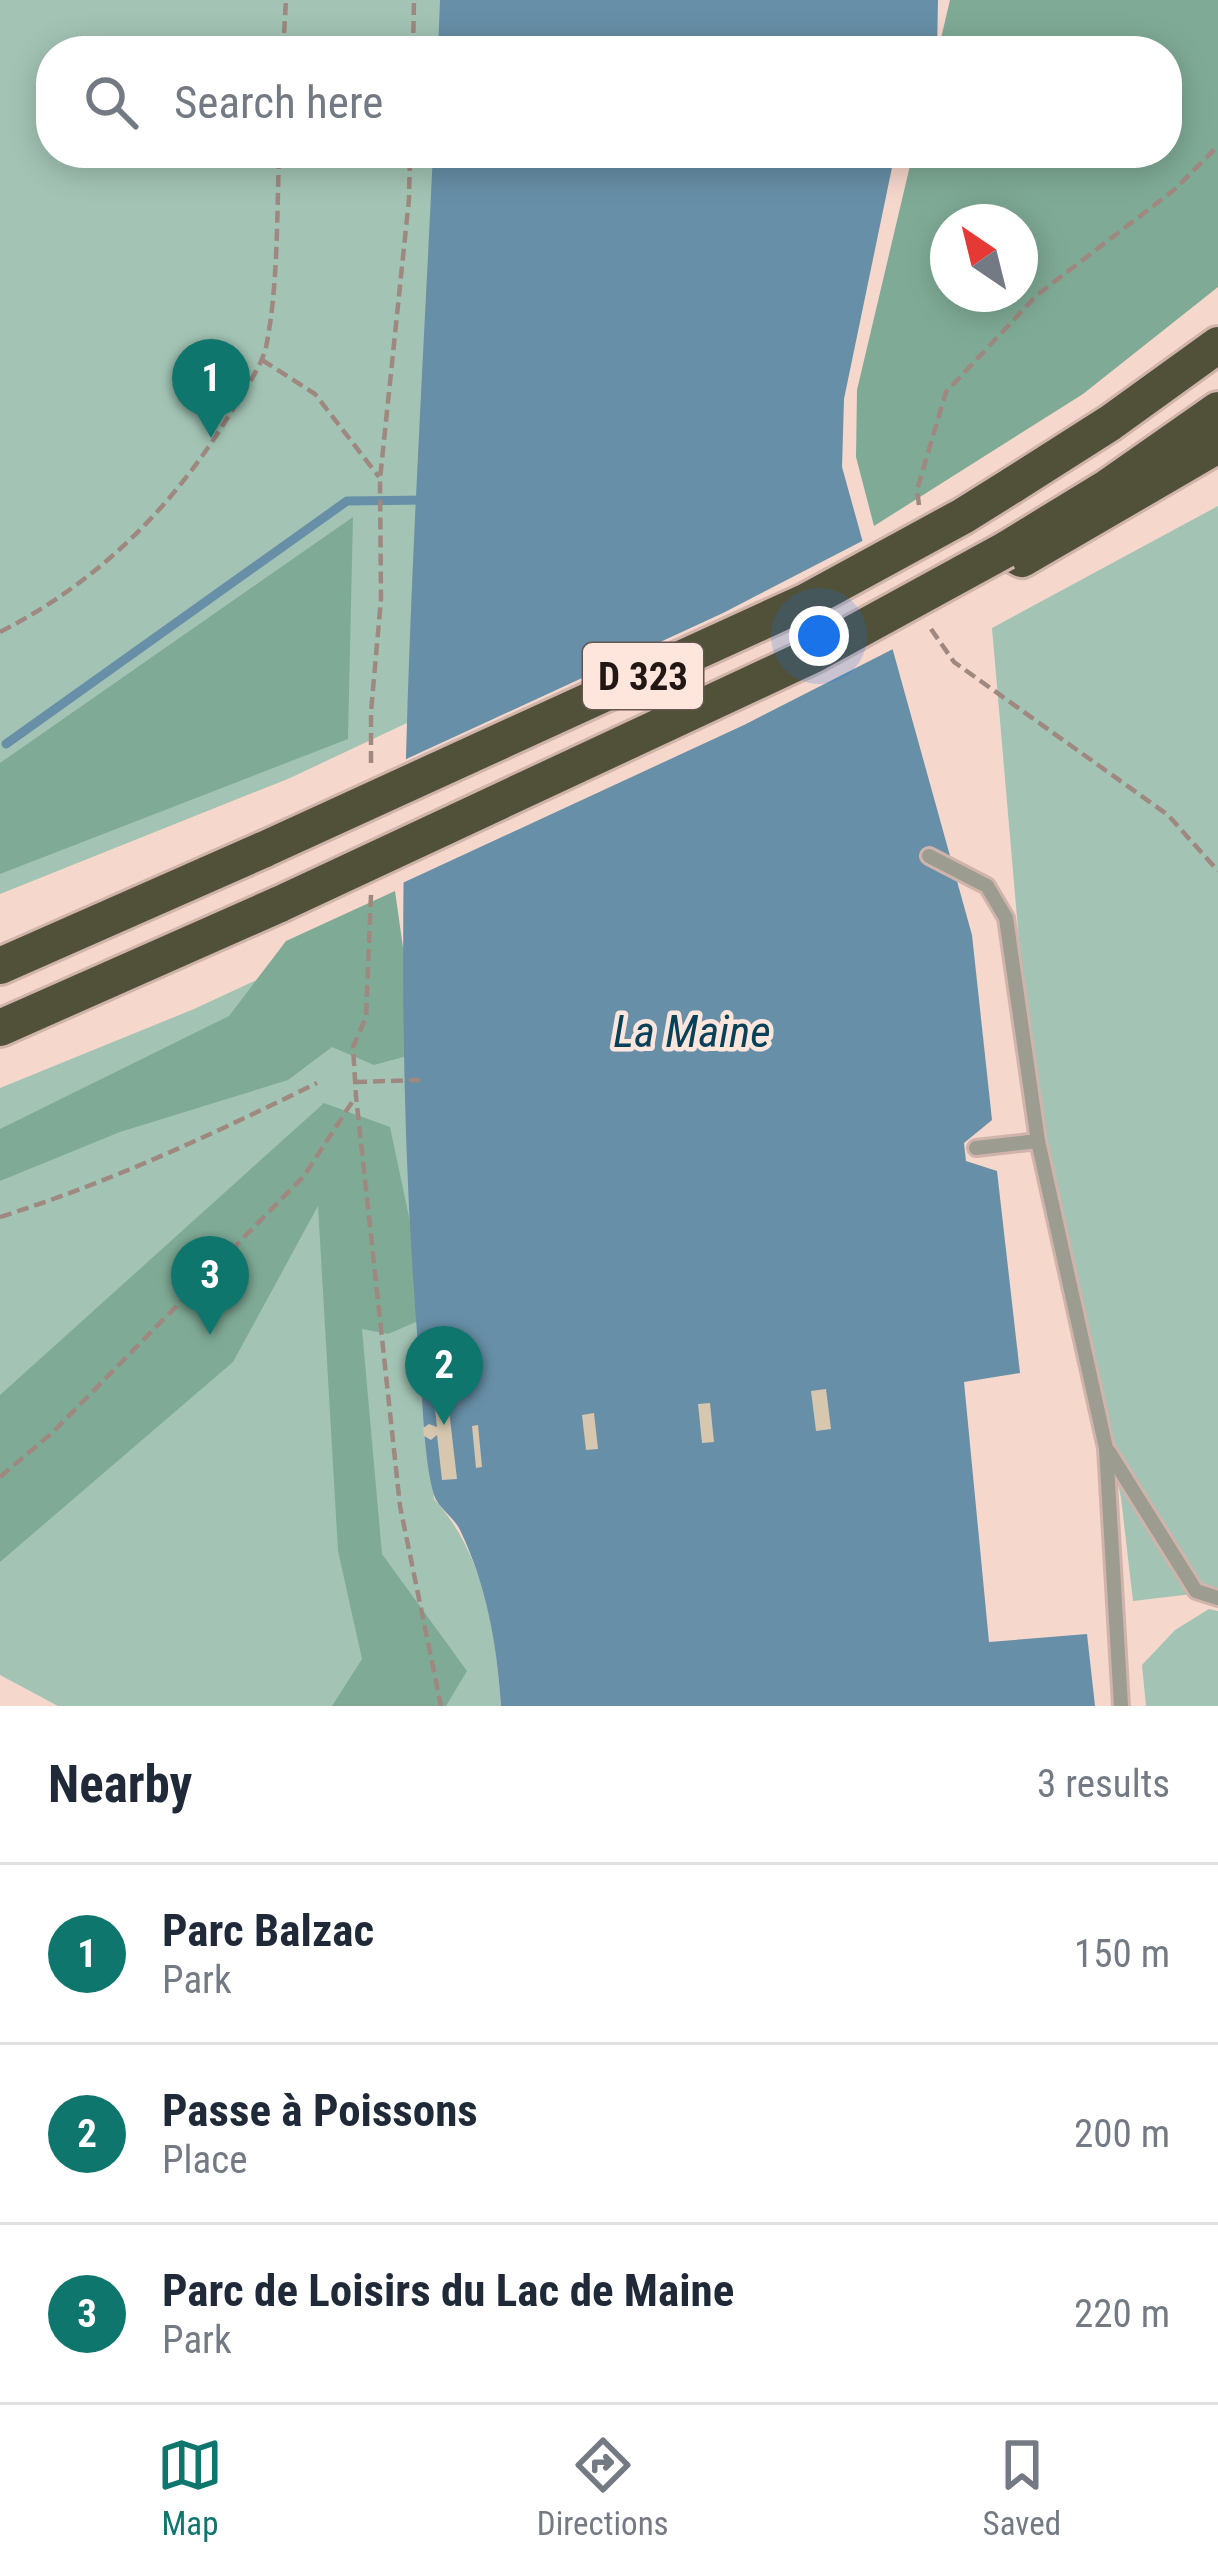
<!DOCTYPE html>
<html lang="en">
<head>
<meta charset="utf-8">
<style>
  body { margin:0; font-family:"Roboto Condensed",sans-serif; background:#f2f2f3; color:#1f2937 }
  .compass { position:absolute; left:930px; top:204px; width:108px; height:108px; border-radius:50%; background:#fff; box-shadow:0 6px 30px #0003; rotate:325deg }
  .you { position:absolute; left:819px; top:636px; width:42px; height:42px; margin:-30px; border:9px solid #fff; border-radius:50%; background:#1a73e8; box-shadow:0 0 0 18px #1a73e833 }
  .badge { display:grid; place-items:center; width:78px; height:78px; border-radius:50%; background:#0f766e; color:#fff; font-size:39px; font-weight:700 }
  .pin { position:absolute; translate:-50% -99px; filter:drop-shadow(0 3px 6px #0008) }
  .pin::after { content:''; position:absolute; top:63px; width:42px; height:36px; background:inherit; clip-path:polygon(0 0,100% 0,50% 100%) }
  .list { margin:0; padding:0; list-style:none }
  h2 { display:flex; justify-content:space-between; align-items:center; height:156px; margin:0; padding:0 48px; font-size:51px }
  h2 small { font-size:39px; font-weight:400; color:#747a83 }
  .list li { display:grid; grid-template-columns:78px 1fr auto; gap:36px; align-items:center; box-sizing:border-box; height:180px; padding:0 48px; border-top:3px solid #e0e1e3 }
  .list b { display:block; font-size:45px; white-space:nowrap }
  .list p { margin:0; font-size:39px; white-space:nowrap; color:#747a83 }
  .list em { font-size:39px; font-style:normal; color:#747a83 }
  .icon { flex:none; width:66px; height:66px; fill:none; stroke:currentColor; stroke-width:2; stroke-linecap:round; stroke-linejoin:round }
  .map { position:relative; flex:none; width:1218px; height:1706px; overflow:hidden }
  .search { position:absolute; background:#fff; box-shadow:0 6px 30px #0003; left:36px; right:36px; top:36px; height:132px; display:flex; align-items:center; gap:30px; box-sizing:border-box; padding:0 42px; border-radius:48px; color:#747a83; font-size:45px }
  .sheet { height:696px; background:#fff }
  nav { display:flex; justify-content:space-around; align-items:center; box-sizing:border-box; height:168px; border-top:3px solid #e0e1e3; background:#fff; font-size:33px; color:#747a83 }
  nav a { display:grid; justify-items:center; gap:6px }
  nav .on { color:#0f766e }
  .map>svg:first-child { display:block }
  .green { fill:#a3c4b4 }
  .forest { fill:#7fab96; fill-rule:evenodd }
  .water { fill:#678fa7 }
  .pier { fill:#f6d7cc }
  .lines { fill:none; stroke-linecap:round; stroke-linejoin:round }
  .stream { stroke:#678fa7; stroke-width:9 }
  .building { fill:#d7c7af }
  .lane-casing { stroke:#d0b4ab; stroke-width:20 }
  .highway-casing { stroke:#d0b4ab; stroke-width:42 }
  .path { stroke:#9e887f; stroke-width:4.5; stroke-dasharray:12 6; stroke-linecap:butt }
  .lane { stroke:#9c9c90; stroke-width:14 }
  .highway { stroke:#515139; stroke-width:36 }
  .highway-bridge-casing { stroke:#d0b4ab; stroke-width:42; stroke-linecap:butt }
  .highway-bridge { stroke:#515139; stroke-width:36 }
  .labels { text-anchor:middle; stroke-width:9; stroke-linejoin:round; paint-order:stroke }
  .shield { fill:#ffe6dd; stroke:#645550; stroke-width:3 }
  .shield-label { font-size:39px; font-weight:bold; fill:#221713 }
  .water-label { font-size:45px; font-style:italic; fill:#074059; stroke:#ffe6dd }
</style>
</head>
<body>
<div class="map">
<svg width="1218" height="1706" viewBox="0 0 1218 1706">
  <rect width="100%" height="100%" fill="#f6d7cc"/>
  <g class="green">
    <path d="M0 0H441L439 51H51V153H435L409 722 290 778 0 894Z"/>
    <path d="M1218 506V1591L1133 1601 1121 1498 1028 1045 992 628Z"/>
    <path d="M278 970 404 1051 434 1499C485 1555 496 1633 501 1706H58L0 1675V1088L194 1009Z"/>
    <path d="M1209 1609 1218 1611V1706H1146L1142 1665 1175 1630Z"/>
  </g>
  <g class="forest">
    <path d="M950 0H1218V287L1083 394 874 526 856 457 857 390 913 153H1167V51H938ZM1020 222V294H948V222Z"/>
    <path d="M353 517 348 739 0 874V763Z"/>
    <path d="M395 891 418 1053 374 1065 332 1047 288 1080 120 1132 0 1181V1129L229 1016 286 941Z"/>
    <path d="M324 1103 390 1127 430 1316 388 1334 362 1329 382 1554 467 1671 446 1706H332L362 1659 338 1551 318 1206 233 1362 0 1562V1395Z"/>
  </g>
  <g class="water">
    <path d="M440 0H938L937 51H438Z"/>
    <path d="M433 153H895L844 399 842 467 972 935 992 1120 964 1143 966 1161 997 1171 1020 1373 964 1382 989 1642 1087 1634 1095 1706H501C497 1645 487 1586 460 1530 454 1517 438 1508 434 1495 424 1461 423 1404 420 1368 384 964 414 557 433 153Z"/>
  </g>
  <path class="pier" d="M868 538 897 647 744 725 396 886 402 761 723 613Z"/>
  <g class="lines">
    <path class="stream" d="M6 744 347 501 427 500"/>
  </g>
  <g class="building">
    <path d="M444 1367 457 1479 442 1480 437 1435 431 1440 424 1436 423 1428 429 1424 437 1427 431 1370Z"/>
    <path d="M826 1389 831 1429 816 1431 811 1391Z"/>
    <path d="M710 1403 714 1442 702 1443 698 1404Z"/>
    <path d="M594 1413 598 1449 586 1450 582 1415Z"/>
    <path d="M478 1425 482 1467 476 1468 472 1426Z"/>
  </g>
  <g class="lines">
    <g class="lane-casing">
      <g id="lane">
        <path d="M929 856 987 886 1006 918 1038 1141 1106 1448 1121 1706"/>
        <path d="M976 1148 1038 1141"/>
        <path d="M1109 1452 1196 1591 1218 1598"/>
      </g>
    </g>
    <g class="highway-casing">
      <g id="highway">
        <path d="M1218 410 1108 487 1005 550 1022 559 1218 445"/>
        <path d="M1011 486 1110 423 1218 345"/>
        <path d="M0 966 265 849"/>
        <path d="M0 1028 280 904"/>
      </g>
    </g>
    <g class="path">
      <path d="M283 51 286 0"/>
      <path d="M413 51 414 0"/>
      <path d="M262 360 315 394 379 477"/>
      <path d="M919 505 917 490 946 392 1037 295 1174 190 1218 146"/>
      <path d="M931 629 954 662 1168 815 1218 871"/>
      <path d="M0 632C102 580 178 502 236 404 247 386 261 367 266 347 278 290 277 212 279 153"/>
      <path d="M371 763V712L381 599 380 479 409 199 410 153"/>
      <path d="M371 895 366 1017 353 1047 356 1096 400 1506 441 1706"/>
      <path d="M355 1082 420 1080"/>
      <path d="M0 1217C111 1182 213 1134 317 1083"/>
      <path d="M0 1477 52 1433 304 1176 356 1096"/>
    </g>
    <use href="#lane" class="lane"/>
    <use href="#highway" class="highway"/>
    <g class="highway-bridge-casing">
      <g id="highway-bridge">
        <path d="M265 849 807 601 963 516 1011 486"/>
        <path d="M280 904 813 655 1005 550"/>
      </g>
    </g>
    <use href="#highway-bridge" class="highway-bridge"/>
  </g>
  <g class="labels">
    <rect class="shield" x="583" y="643" width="120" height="66" rx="9"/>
    <g class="shield-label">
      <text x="643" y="690">D 323</text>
    </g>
    <g class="water-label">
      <text x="692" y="1047">La Maine</text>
    </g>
  </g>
</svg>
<svg class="compass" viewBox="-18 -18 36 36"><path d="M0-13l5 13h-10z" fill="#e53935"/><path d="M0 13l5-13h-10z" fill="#747a83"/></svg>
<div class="you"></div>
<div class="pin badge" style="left:211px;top:438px">1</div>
<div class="pin badge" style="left:444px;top:1425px">2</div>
<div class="pin badge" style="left:210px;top:1335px">3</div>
<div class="search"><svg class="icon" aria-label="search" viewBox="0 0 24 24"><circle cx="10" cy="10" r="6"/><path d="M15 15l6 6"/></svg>Search here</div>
</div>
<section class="sheet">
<h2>Nearby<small>3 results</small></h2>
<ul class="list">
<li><span class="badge">1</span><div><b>Parc Balzac</b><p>Park</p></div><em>150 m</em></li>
<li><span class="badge">2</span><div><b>Passe à Poissons</b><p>Place</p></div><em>200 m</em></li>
<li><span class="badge">3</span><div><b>Parc de Loisirs du Lac de Maine</b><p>Park</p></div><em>220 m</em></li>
</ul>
</section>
<nav>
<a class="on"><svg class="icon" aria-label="map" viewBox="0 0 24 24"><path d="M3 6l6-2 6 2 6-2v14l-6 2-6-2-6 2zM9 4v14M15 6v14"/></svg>Map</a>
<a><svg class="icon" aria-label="directions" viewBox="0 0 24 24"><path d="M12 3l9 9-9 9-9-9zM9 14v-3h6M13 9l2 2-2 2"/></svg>Directions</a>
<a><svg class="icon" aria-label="saved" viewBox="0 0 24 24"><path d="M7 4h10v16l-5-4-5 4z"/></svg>Saved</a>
</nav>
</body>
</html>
